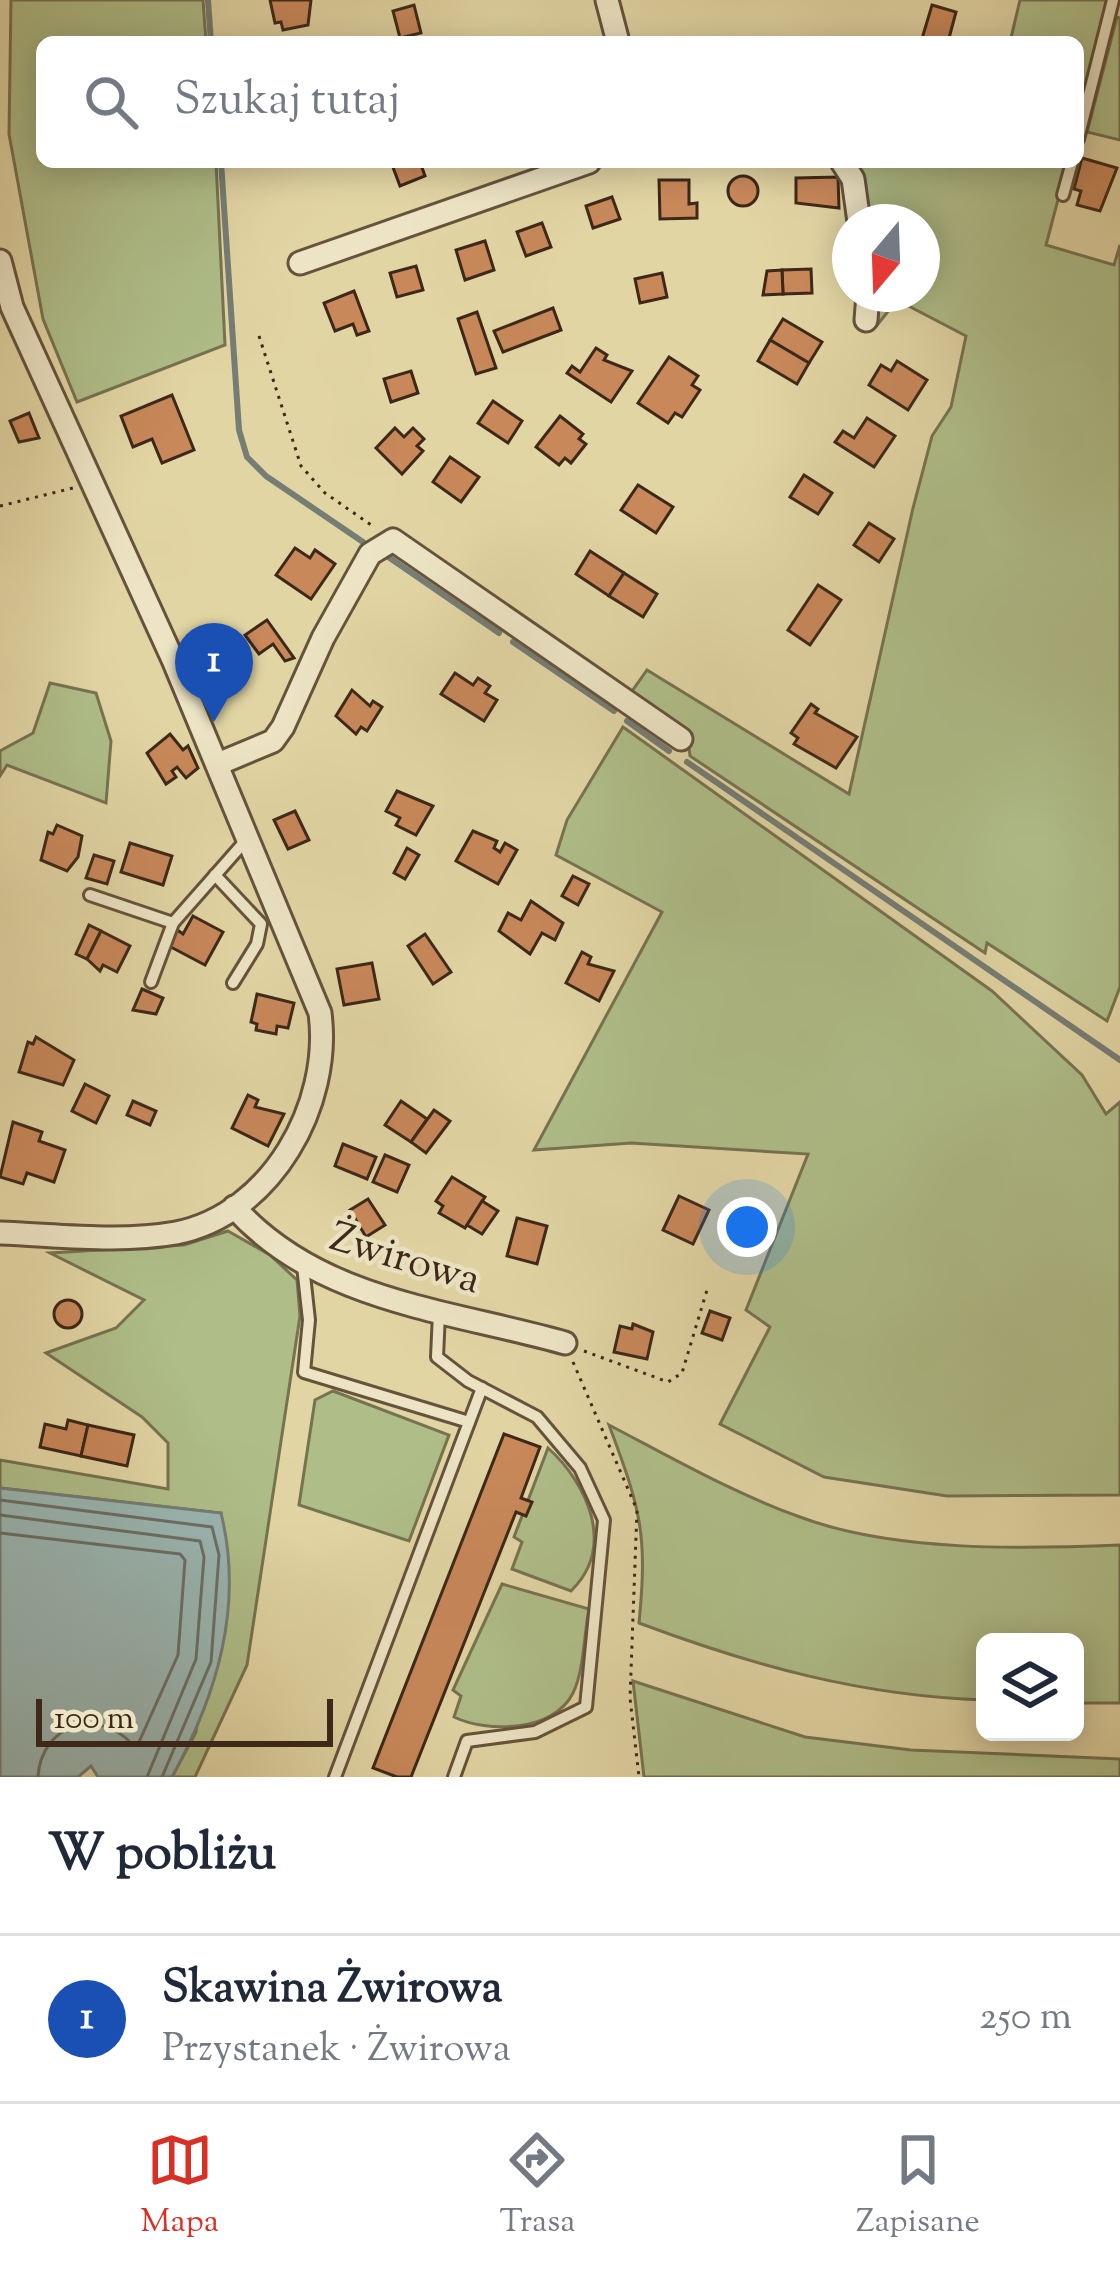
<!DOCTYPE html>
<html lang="pl">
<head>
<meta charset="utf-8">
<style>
  body { margin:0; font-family:"Sorts Mill Goudy",serif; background:#f2f2f3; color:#1f2937 }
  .controls { position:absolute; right:36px; bottom:36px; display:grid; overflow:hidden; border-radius:18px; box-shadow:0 6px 30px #0003 }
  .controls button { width:108px; height:108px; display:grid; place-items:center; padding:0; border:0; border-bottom:3px solid #e0e1e3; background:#fff; color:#1f2937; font:60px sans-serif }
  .compass { position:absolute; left:832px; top:204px; width:108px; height:108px; border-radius:50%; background:#fff; box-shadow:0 6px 30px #0003; rotate:199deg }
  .scale { position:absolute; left:36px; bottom:30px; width:297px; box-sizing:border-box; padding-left:12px; border:6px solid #3d2819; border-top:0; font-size:33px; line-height:42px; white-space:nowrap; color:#3d2819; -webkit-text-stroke:9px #ece4c4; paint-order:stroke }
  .you { position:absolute; left:747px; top:1227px; width:42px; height:42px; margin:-30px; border:9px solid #fff; border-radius:50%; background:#1a73e8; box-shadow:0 0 0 18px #1a73e833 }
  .badge { display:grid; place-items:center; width:78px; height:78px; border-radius:50%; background:#d93025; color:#fff; font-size:39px; font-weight:700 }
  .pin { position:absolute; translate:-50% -99px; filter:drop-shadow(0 3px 6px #0008) }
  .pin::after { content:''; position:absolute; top:63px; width:42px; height:36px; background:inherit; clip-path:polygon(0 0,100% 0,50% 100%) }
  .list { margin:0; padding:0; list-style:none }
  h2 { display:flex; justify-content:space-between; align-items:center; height:156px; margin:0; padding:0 48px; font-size:51px }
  h2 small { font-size:39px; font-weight:400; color:#747a83 }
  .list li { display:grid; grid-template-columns:78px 1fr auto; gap:36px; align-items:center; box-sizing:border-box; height:168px; padding:0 48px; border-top:3px solid #e0e1e3 }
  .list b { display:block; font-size:45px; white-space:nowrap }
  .list p { margin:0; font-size:39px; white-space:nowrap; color:#747a83 }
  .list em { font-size:39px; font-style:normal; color:#747a83 }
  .icon { flex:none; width:66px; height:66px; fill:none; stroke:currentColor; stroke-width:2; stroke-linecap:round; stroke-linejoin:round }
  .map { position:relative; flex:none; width:1120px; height:1777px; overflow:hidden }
  .search { position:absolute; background:#fff; box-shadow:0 6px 30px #0003; left:36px; right:36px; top:36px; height:132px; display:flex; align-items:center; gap:30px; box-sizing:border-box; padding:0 42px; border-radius:18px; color:#747a83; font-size:45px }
  .sheet { height:324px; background:#fff }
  nav { display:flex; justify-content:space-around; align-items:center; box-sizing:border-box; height:168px; border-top:3px solid #e0e1e3; background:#fff; font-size:33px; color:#747a83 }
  nav a { display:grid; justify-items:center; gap:6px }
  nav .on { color:#d93025 }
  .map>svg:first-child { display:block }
  .green { fill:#afbe89; stroke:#767351; stroke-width:3 }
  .water { fill:#9ab6b2; stroke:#757d75; stroke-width:3 }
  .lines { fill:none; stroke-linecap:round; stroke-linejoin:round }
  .shore { stroke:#6c6f66; stroke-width:3 }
  .stream { stroke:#757d75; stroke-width:6 }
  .building { fill:#c8885a; stroke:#3d2819; stroke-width:3 }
  .lane-casing { stroke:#66533c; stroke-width:16 }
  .street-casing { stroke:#66533c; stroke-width:27 }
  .path { stroke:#3d2819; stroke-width:3; stroke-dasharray:3 6; stroke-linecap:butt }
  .lane { stroke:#ece4c4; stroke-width:10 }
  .street { stroke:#ece4c4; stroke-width:21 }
  .labels { text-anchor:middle; stroke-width:9; stroke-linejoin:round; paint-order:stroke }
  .street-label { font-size:42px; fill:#3d2819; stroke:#ece4c4 }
</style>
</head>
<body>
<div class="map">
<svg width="1120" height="1777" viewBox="0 0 1120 1777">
  <rect width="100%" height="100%" fill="#e2d5a4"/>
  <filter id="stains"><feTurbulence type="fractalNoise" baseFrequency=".00167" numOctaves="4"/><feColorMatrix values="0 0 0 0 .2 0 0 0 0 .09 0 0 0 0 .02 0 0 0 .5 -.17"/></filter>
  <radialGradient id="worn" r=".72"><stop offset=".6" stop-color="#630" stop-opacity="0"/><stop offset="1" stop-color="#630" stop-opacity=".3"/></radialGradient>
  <g class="green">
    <path d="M11 0H203L206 42H42V162H216L225 345 77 402 43 319 9 134Z"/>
    <path d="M1020 0H1108L1078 127V42H1010Z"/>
    <path d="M1117 17 1120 18V140L1087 132Z"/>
    <path d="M870 162H1068L1046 245 1114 265 1120 245V987L1107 1021 987 943 985 953 690 756 688 741 630 694 647 670 849 794 913 508 932 436 951 407 966 336 897 300 878 324 874 294H922V222H864L856 166Z"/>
    <path d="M50 683 96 693 111 741 106 803 7 765 0 776V751L33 733Z"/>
    <path d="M623 727 992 991 1082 1075 1106 1114 1120 1102V1495L947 1496 824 1477 720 1424 770 1327 746 1310 808 1154 631 1143 534 1150 662 912 556 855 567 820Z"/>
    <path d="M228 1231 270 1255 297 1280 300 1316 247 1665 195 1777H172L196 1732 221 1513 0 1488V1460L168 1489V1443L142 1417 46 1353 116 1328 144 1300 50 1253 184 1245Z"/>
    <path d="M333 1391 449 1435 409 1541 299 1505 315 1400Z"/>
    <path d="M609 1425C672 1458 733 1493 800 1517 893 1552 1022 1549 1120 1545V1703H1075V1642H985V1700C862 1696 754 1666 639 1623 648 1533 640 1508 609 1425Z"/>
    <path d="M548 1448C588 1484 616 1547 571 1591L512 1569 522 1542 514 1537Z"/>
    <path d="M502 1584 589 1609C584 1634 584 1671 573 1693 554 1732 487 1733 454 1717L461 1696 453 1690Z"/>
    <path d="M633 1681 805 1737 911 1750 1120 1759V1777H644Z"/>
  </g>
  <path class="water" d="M0 1488 221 1513C244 1606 217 1695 172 1777H98L91 1766 78 1777H0Z"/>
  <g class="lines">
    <g class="shore">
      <path d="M0 1500 212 1527 219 1555 211 1662 162 1777"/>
      <path d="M0 1515 200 1541 204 1557 196 1659 147 1777"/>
      <path d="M0 1533 180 1554 185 1560 178 1655 139 1742 132 1744C98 1707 41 1724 38 1777"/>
    </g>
    <g class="stream">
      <path d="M208 0 211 42"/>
      <path d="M221 162 239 430 247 457 266 476 363 542"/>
      <path d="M384 554 499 633"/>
      <path d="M513 642 614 711"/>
      <path d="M627 721 669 751"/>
      <path d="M687 762 1120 1060"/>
    </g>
  </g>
  <g class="building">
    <path d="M270 0H311L308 25 283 30 281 22 275 23Z"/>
    <path d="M414 5 421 33 400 38 393 11Z"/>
    <path d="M932 5 956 12 948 42H921Z"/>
    <path d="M1082 158 1117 168 1100 211 1077 205 1081 191 1074 189Z"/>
    <path d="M391 162H420L425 176 400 186Z"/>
    <circle cx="743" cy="191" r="15"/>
    <path d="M838 177 839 208 796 203V178Z"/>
    <path d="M659 180H689V204L697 203V218L660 219Z"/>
    <path d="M612 197 620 219 593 228 586 206Z"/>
    <path d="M542 223 551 247 526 256 517 232Z"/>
    <path d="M485 241 494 270 465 280 456 250Z"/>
    <path d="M416 266 423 290 397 297 390 273Z"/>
    <path d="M811 269 812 293 783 294 782 270Z"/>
    <path d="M782 270 783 294 763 295 767 271Z"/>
    <path d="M662 273 667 297 640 303 635 279Z"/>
    <path d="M354 291 369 331 357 335 353 324 335 331 324 303Z"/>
    <path d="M553 308 561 330 503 352 494 331Z"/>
    <path d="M477 312 496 368 476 374 458 319Z"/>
    <path d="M783 319 822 342 809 363 770 340Z"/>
    <path d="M770 340 809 363 797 384 758 361Z"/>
    <path d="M596 348 607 355 604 360 632 371 611 402 567 373 572 366 580 372Z"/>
    <path d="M669 357 698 376 692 385 700 390 682 417 675 413 668 423 638 403Z"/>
    <path d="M897 361 927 380 908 410 869 385 881 365 891 371Z"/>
    <path d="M411 371 418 393 391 402 384 379Z"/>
    <path d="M172 395 194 450 162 463 152 439 133 447 121 416Z"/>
    <path d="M493 401 522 421 508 443 478 423Z"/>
    <path d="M29 413 39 438 19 442 10 421Z"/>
    <path d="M560 416 583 434 579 439 586 444 571 463 565 458 559 465 536 447Z"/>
    <path d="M867 418 895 436 874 467 835 442 843 431 854 438Z"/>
    <path d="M395 428 404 437 413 428 424 439 417 446 423 451 402 474 376 448Z"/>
    <path d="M450 457 479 477 461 502 433 482Z"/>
    <path d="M804 475 832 493 818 514 790 497Z"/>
    <path d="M638 485 673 507 656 533 621 510Z"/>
    <path d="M869 523 894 539 879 562 854 545Z"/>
    <path d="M295 548 310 558 315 550 335 564 311 599 276 575Z"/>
    <path d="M590 551 624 573 609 596 576 574Z"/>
    <path d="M624 573 657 594 643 617 609 596Z"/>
    <path d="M818 585 841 600 810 645 788 630Z"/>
    <path d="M267 620 294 658 285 661 273 644 259 654 245 635Z"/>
    <path d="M455 673 473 685 478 678 490 686 485 693 497 700 484 721 441 694Z"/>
    <path d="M352 690 370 706 373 701 382 707 367 731 361 727 356 734 336 716Z"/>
    <path d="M811 704 818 709 815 713 857 737 836 768 794 744 798 738 791 733Z"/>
    <path d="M170 734 183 750 188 746 198 768 186 778 177 767 172 771 176 777 166 784 147 753Z"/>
    <path d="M397 791 433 806 416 835 396 825 400 818 386 811Z"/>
    <path d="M295 811 309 840 288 849 274 820Z"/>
    <path d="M57 825 82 836 78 857 67 871 41 860 48 832 53 834Z"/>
    <path d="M473 831 497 841 494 848 500 852 505 843 517 850 498 884 456 861Z"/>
    <path d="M130 843 172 856 163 885 121 872Z"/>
    <path d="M407 848 419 855 405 879 394 873Z"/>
    <path d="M94 855 114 861 107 884 86 878Z"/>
    <path d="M573 876 589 884 578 905 562 896Z"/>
    <path d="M531 901 563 923 555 940 542 933 530 954 499 931 508 913 521 920Z"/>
    <path d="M193 916 223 932 205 965 167 945 176 929 183 934Z"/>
    <path d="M89 925 101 931 87 959 76 954Z"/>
    <path d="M101 931 130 946 117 972 103 965 100 971 87 959Z"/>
    <path d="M425 934 451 972 433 984 408 946Z"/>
    <path d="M582 952 591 957 588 964 614 971 599 1001 566 983Z"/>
    <path d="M372 963 379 999 344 1005 337 969Z"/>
    <path d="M142 989 163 998 156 1014 133 1010Z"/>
    <path d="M257 994 294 1003 288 1028 277 1026 276 1034 256 1030 257 1024 251 1022Z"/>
    <path d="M36 1037 74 1060 63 1085 19 1072 28 1042 33 1044Z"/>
    <path d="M85 1084 109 1096 96 1123 72 1111Z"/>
    <path d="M248 1095 258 1100 255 1107 284 1114 268 1146 232 1128Z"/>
    <path d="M133 1101 156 1111 150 1125 127 1115Z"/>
    <path d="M401 1101 427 1119 411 1142 385 1125Z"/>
    <path d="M434 1110 450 1121 426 1153 411 1142Z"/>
    <path d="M13 1122 42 1132 39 1141 65 1150 54 1182 27 1173 23 1184 0 1177Z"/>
    <path d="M343 1144 376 1157 367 1179 335 1166Z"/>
    <path d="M385 1155 409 1165 397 1192 373 1182Z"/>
    <path d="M452 1177 485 1197 465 1228 439 1213 443 1206 436 1201Z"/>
    <path d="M679 1196 709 1210 693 1244 663 1230Z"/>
    <path d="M368 1199 385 1225 366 1237 350 1210Z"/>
    <path d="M482 1201 498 1211 482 1234 467 1225Z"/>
    <path d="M517 1218 547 1226 537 1264 507 1256Z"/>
    <circle cx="68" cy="1314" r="14"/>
    <path d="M710 1311 730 1318 722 1340 702 1333Z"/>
    <path d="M633 1324 653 1332 647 1359 614 1352 620 1326 632 1329Z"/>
    <path d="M68 1420 88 1425 81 1456 40 1447 45 1424 66 1429Z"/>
    <path d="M88 1425 134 1435 127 1466 81 1456Z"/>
    <path d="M504 1434 540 1447 521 1498 532 1502 526 1516 516 1512 411 1777H397L373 1768Z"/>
  </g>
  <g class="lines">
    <g class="lane-casing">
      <g id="lane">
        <path d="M1078 139 1113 0"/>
        <path d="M1063 195 1072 162"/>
        <path d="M215 875 261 924 257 944 233 983"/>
        <path d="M90 895 173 923 247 839"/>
        <path d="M151 982 173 923"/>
        <path d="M303 1266 309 1320 304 1372 469 1422"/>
        <path d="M439 1313 437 1357 468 1381 537 1417 580 1468 604 1520 586 1707 535 1732 467 1741 454 1777"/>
        <path d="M335 1777 482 1388"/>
      </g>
    </g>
    <g class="street-casing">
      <g id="street">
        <path d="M607 0 618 42"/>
        <path d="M842 162 853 179 859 222"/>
        <path d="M0 261 12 307 174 662 320 1013C332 1104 272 1214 176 1233 119 1243 57 1235 0 1233"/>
        <path d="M300 263 589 162"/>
        <path d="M866 320 868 294"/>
        <path d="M218 764 273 741 283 727 323 638 370 554 393 540 681 739"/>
        <path d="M234 1207C319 1302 449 1310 565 1343"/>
      </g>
    </g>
    <g class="path">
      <path d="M259 336 301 466 325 493 374 527"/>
      <path d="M0 506 73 488"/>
      <path d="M584 1351 668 1382 682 1373 707 1290"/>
      <path d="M573 1362 637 1510 630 1698 639 1777"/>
    </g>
    <use href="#lane" class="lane"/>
    <use href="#street" class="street"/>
  </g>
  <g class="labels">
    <g class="street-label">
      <text transform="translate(406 1256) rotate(17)" y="15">Żwirowa</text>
    </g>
  </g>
  <rect width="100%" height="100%" filter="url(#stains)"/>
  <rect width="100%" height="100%" fill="url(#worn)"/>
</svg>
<div class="controls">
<button><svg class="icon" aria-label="layers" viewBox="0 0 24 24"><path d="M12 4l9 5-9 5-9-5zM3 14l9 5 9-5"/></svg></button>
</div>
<svg class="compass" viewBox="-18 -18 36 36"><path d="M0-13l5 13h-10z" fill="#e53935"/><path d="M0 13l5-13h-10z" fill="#747a83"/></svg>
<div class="scale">100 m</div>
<div class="you"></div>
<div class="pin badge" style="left:214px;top:722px;background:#1a4fb4">1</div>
<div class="search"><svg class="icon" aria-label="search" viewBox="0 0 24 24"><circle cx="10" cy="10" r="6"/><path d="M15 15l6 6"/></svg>Szukaj tutaj</div>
</div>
<section class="sheet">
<h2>W pobliżu<small></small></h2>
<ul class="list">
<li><span class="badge" style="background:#1a4fb4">1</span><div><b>Skawina Żwirowa</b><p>Przystanek · Żwirowa</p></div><em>250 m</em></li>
</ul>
</section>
<nav>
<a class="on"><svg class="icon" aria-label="map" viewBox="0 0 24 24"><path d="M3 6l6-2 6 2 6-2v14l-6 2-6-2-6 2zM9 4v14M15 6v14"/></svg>Mapa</a>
<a><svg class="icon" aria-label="directions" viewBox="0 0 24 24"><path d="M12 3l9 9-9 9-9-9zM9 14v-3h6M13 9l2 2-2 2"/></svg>Trasa</a>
<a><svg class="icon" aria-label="saved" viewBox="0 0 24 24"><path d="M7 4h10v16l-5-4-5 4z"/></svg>Zapisane</a>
</nav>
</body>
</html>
